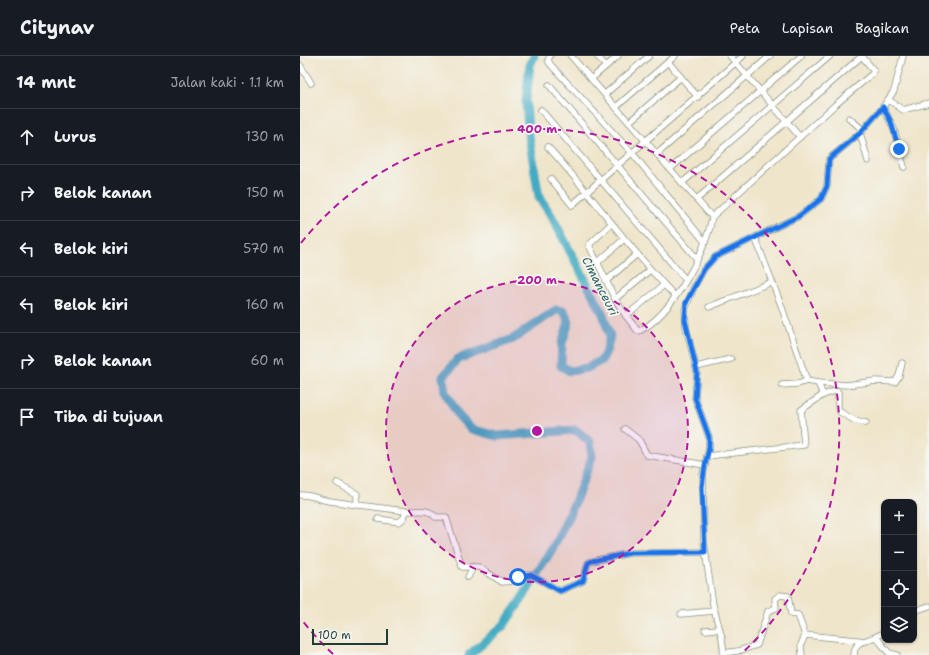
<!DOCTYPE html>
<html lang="id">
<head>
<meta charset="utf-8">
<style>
  body { margin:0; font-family:"Shantell Sans",sans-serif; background:#20242c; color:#f1f3f6 }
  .controls { position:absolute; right:12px; bottom:12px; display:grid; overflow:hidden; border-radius:8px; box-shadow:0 1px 3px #0004 }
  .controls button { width:36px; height:36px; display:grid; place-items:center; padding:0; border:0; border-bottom:1px solid #363941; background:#171b24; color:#f1f3f6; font:20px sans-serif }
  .scale { position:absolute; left:12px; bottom:10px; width:76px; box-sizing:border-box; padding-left:4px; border:2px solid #1f3d34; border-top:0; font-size:11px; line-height:14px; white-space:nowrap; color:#1f3d34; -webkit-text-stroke:3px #f6f6f2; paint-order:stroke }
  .stop { position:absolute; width:12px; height:12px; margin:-9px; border:3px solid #1a73e8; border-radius:50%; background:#fff }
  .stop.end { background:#1a73e8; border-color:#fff; box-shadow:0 1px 4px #0008 }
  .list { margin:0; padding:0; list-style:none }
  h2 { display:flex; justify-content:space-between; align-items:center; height:52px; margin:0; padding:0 16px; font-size:17px }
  h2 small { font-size:13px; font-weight:400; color:#9ea1a6 }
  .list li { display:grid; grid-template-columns:26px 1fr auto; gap:12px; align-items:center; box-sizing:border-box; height:56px; padding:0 16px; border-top:1px solid #363941 }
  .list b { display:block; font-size:15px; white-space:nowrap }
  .list em { font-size:13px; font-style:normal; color:#9ea1a6 }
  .icon { flex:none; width:22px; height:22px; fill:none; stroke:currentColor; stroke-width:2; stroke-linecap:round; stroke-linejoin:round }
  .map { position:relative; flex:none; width:629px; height:599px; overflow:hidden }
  header { display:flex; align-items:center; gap:24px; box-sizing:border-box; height:56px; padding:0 20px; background:#171b24; border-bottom:1px solid #363941 }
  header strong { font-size:19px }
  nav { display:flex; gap:22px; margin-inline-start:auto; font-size:14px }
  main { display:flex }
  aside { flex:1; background:#171b24 }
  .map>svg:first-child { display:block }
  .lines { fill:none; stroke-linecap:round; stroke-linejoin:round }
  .river { stroke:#43abc3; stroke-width:9 }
  .minor-casing { stroke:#87917f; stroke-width:7 }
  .minor { stroke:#fff; stroke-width:5.5 }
  .route { stroke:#1a73e8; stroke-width:5 }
  .ring { fill:none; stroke:#b5179e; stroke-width:2; stroke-dasharray:7 5 }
  .labels { text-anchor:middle; stroke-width:3.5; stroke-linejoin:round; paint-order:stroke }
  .water-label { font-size:12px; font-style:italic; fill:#2a5e5f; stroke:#f6f6f2 }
  .centre { fill:#b5179e; stroke:#f6f6f2; stroke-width:2 }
  .ring-label { font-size:12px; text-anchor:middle; font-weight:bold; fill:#b5179e; stroke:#f6f6f2; stroke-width:3.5; stroke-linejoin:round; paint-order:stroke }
</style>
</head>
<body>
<header>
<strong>Citynav</strong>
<nav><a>Peta</a><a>Lapisan</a><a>Bagikan</a></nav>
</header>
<main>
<aside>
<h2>14 mnt<small>Jalan kaki · 1.1 km</small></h2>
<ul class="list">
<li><svg class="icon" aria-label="ahead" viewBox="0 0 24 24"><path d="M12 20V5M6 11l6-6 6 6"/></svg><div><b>Lurus</b></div><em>130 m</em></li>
<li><svg class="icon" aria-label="right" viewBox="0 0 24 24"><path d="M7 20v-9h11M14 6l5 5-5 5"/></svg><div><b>Belok kanan</b></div><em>150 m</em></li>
<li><svg class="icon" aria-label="left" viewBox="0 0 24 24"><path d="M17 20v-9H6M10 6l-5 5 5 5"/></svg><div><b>Belok kiri</b></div><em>570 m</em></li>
<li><svg class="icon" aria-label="left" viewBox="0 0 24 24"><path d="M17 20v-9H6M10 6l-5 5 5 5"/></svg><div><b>Belok kiri</b></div><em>160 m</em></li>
<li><svg class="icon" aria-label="right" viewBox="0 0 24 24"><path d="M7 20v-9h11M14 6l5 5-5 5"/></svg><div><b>Belok kanan</b></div><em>60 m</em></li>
<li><svg class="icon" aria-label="arrive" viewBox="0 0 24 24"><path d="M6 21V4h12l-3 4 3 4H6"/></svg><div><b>Tiba di tujuan</b></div></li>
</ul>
</aside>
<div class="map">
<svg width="629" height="599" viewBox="0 0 629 599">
  <rect width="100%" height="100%" fill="#f6f6f2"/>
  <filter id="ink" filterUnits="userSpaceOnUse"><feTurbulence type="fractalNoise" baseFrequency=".025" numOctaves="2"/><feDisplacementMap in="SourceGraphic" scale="8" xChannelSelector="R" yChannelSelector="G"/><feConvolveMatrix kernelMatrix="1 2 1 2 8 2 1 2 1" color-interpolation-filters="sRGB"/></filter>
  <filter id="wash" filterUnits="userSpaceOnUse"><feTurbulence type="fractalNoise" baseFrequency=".012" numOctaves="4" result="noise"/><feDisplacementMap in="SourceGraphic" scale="16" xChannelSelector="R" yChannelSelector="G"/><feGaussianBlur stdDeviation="0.9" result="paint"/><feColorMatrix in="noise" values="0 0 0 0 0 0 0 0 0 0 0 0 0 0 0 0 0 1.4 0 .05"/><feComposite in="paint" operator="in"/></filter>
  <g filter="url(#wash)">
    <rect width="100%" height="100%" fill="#efe5ca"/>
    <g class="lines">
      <path class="river" d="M169 599 203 570 220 546 255 488 275 446 292 401 290 386 276 374 197 380 171 373 158 359 145 336 143 321 158 303 213 283 256 254 264 255 269 266 262 287 261 310 270 315 287 312 302 304 307 293 310 280 303 258 251 159 239 141 228 74 226 45 230 9 234 0"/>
    </g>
  </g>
  <g filter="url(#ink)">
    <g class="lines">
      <g class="minor-casing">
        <g id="minor">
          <path d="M250 0 248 4 250 8 333 98 405 186"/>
          <path d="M271 0 412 161C407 195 371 260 339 275L337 274 326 260"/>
          <path d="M297 0 306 10"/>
          <path d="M430 0 500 81"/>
          <path d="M368 6 398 41"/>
          <path d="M0 9 11 27"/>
          <path d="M291 23 318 0"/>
          <path d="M249 29 397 203"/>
          <path d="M305 38 349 0"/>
          <path d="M589 44 603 54 629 47"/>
          <path d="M316 51 375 0"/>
          <path d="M583 51 594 73 604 111"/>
          <path d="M241 54 386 224"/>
          <path d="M549 62 563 74"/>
          <path d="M329 66 381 21"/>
          <path d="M560 77 568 105"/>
          <path d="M248 91C292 139 329 193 374 239"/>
          <path d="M358 97 470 0"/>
          <path d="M370 113 501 0"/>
          <path d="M251 123 272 149 443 0"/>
          <path d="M382 127 530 0"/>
          <path d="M397 143 562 0"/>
          <path d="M412 161 535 49 572 18 574 15 562 0"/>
          <path d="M311 168 289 189 315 243 350 214"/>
          <path d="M455 181 481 249 507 325 518 327 547 329 575 325 595 326 599 320 602 307"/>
          <path d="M298 206 324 183"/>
          <path d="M306 225 337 198"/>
          <path d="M315 243 326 260 364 229"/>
          <path d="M409 251 472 226"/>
          <path d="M396 311 431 303"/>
          <path d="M518 327 523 339 535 335 538 336V351L540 356 554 364 566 367"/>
          <path d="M482 329 498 328 507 325"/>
          <path d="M325 373 339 384 347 399 405 409"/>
          <path d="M407 400 504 389 501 354 523 339"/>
          <path d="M37 427 57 438V448"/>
          <path d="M0 439C11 438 19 444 30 445 54 449 79 451 104 455 114 456 129 451 135 461H146L162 511H179L202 526 212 525 221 519H231L260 535 283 525 288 507 292 505 330 497 405 496"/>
          <path d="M78 463 99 466 104 462 106 455"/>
          <path d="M168 521 173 511"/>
          <path d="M614 555 629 550"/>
          <path d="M381 558 414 555"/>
          <path d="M405 574 419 573"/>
          <path d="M576 581 589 597 597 599"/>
          <path d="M423 597 438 595 457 589 468 555 476 552 475 543 480 539 488 540 491 558 498 559 505 579"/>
          <path d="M424 599 422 582 413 549 404 486 403 418 409 392V381L395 342 397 316 386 271 385 253 395 229 404 213 415 201 499 160 521 143 527 130 529 103 560 77 583 51 594 35 603 0"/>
          <path d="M502 599 501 589 505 579 567 585"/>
          <path d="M554 599C555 581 570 587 584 576"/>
        </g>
      </g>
      <use href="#minor" class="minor"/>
    </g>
  </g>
  <g class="lines" filter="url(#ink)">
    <path class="route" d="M218 521 231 519 260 535 283 525 288 507 292 505 330 497 405 496 402 431 405 409 409 392V381L395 342 397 316 385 264 386 247 404 213 415 201 499 160 521 143 527 130 529 103 560 77 583 51 591 66 599 93"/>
  </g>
  <circle cx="237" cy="375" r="151" fill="#b5179e" fill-opacity=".12"/>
  <g class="ring">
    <circle cx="237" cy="375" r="151"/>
    <path d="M33 598A302 302 0 0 1 1 563M1 187A302 302 0 1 1 441 598"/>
  </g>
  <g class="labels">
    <g class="water-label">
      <text transform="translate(300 230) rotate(63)" y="4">Cimanceuri</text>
    </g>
  </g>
  <circle cx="237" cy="375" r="6" class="centre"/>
  <g class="ring-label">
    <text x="237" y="77">400 m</text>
    <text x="237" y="228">200 m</text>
  </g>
</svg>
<div class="controls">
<button>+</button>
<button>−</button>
<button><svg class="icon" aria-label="locate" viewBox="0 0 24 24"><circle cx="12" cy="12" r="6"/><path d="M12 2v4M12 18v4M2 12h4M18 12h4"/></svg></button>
<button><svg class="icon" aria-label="layers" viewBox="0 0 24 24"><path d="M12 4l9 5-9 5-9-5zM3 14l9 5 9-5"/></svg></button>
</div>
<div class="scale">100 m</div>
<div class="stop" style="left:218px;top:521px"></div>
<div class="stop end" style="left:599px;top:93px"></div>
</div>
</main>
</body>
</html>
